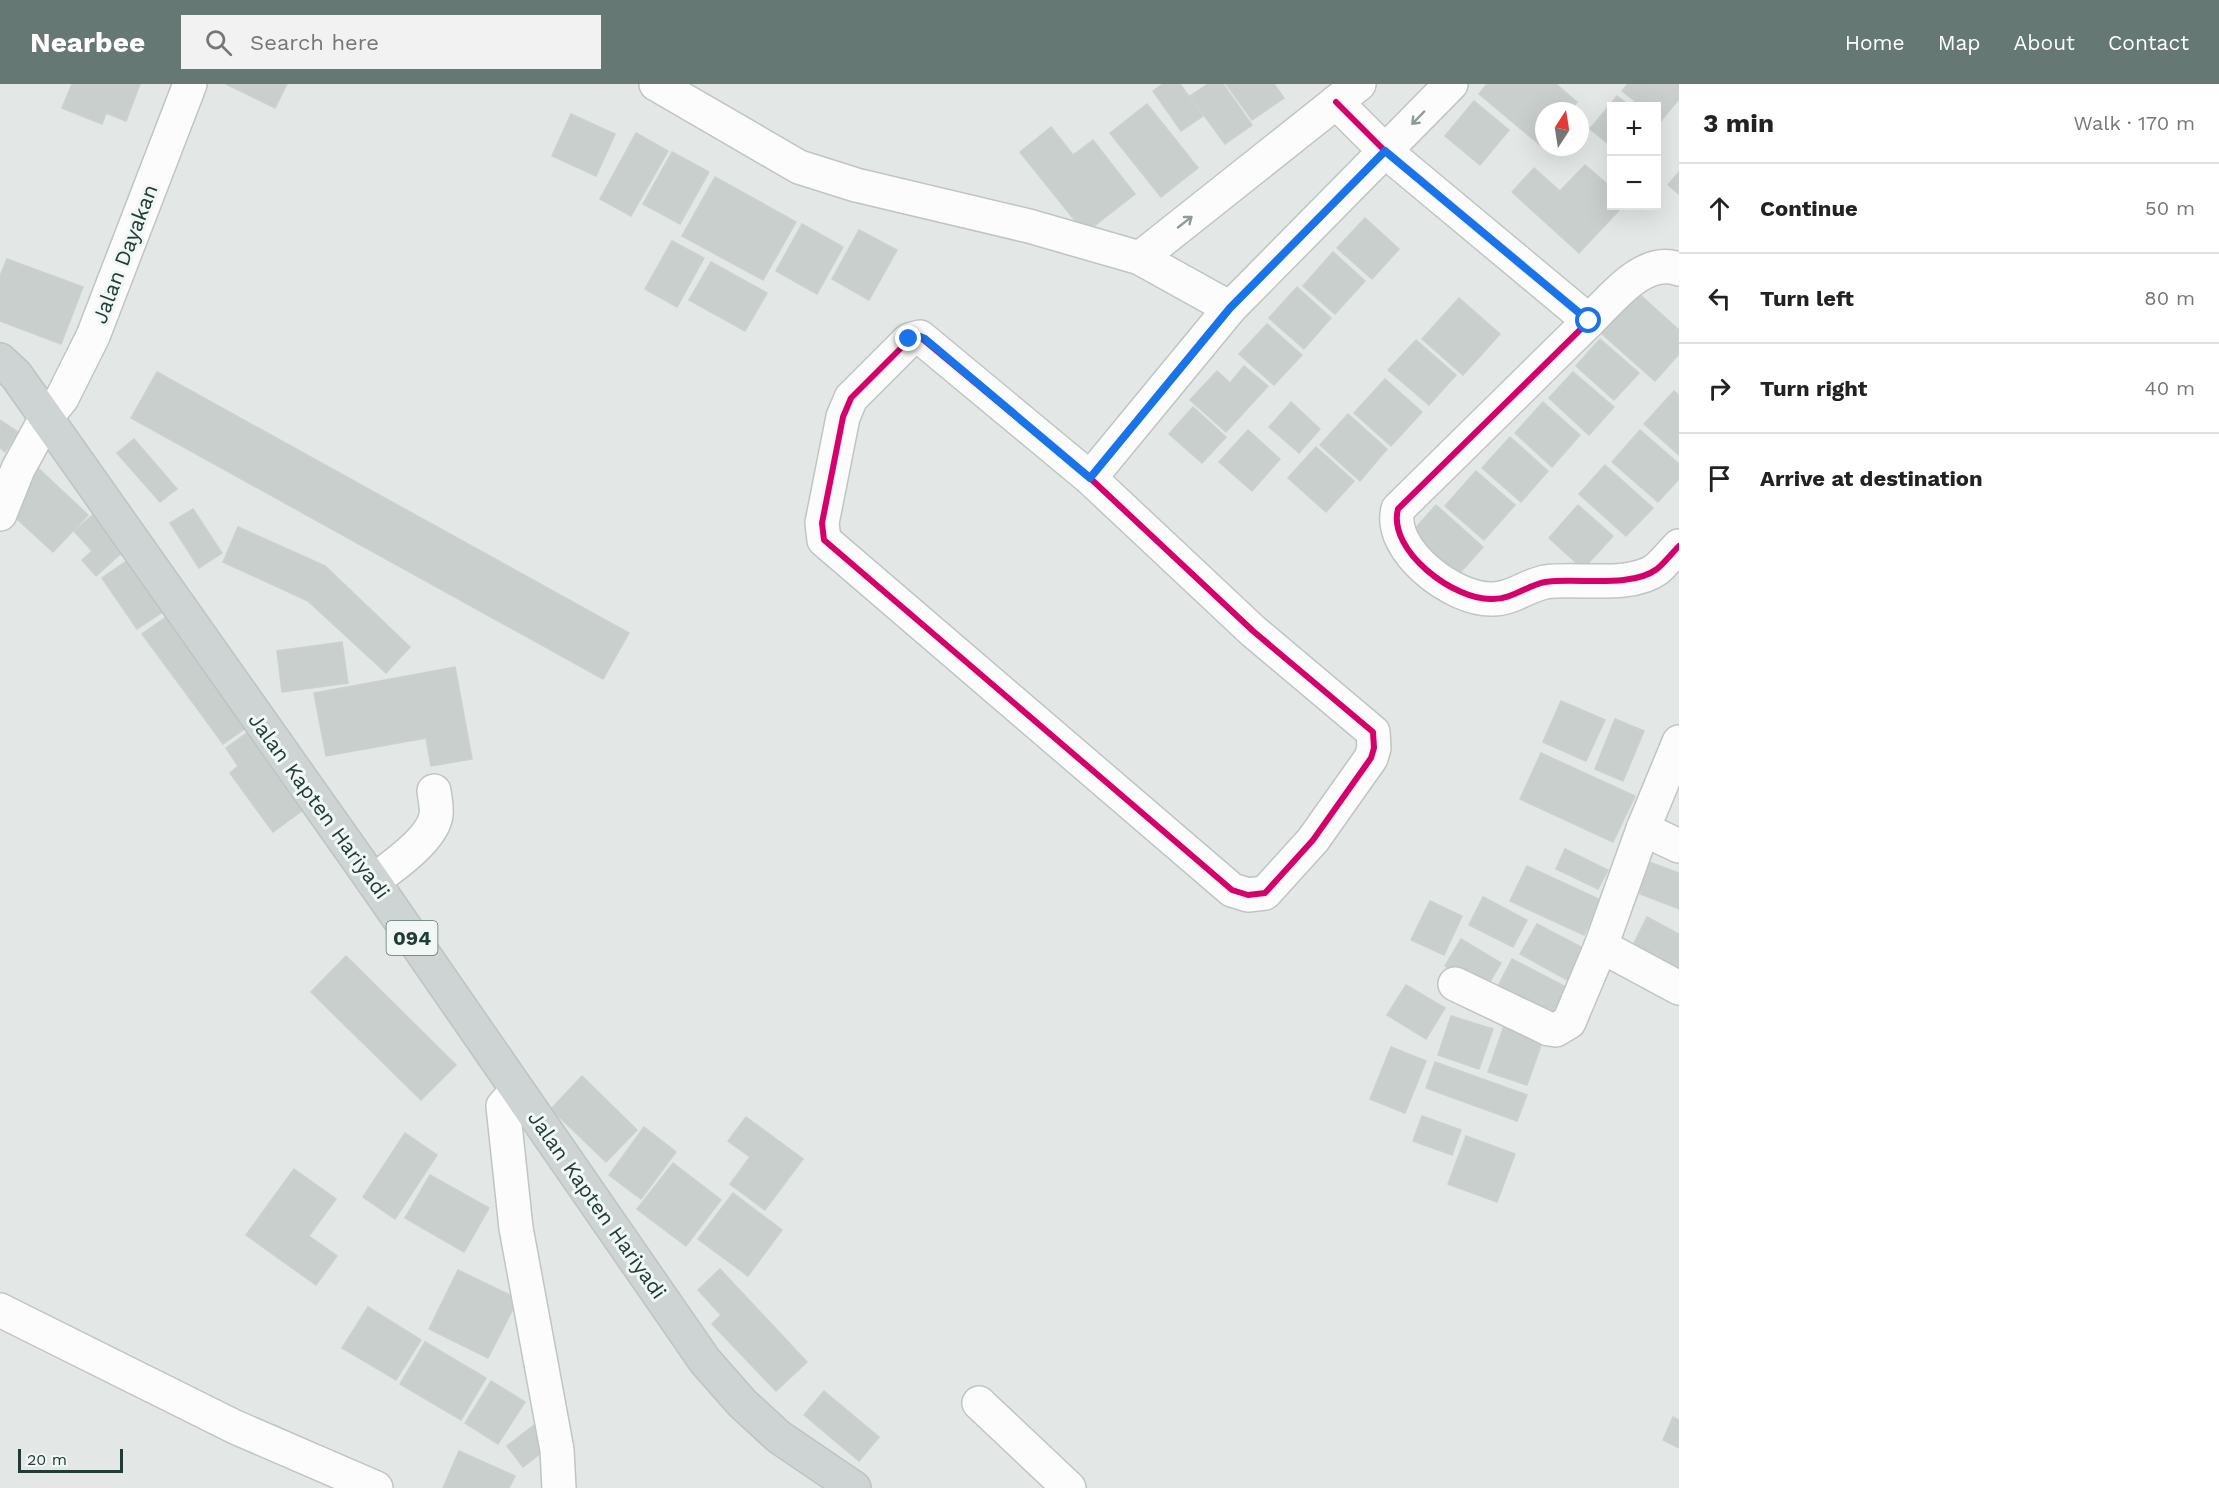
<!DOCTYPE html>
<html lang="en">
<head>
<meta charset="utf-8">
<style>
  body { margin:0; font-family:"Work Sans",sans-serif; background:#f2f2f2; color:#222 }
  .controls { position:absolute; right:18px; top:18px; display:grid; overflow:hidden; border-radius:0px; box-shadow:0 6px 24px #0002 }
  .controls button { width:54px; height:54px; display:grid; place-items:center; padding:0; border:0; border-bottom:2px solid #e0e0e0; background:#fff; color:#222; font:30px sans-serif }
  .compass { position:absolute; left:1535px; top:18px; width:54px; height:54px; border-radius:50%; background:#fff; box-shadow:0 6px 24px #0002; rotate:12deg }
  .scale { position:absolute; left:18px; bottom:15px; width:105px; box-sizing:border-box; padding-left:6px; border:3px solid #213b37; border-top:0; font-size:16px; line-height:21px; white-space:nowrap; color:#213b37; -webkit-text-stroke:4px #f0f7f4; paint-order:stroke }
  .stop { position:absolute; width:18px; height:18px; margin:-14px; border:4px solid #1a73e8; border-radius:50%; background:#fff }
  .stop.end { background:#1a73e8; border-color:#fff; box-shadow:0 2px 6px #0008 }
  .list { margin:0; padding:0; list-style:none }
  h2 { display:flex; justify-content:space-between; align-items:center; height:78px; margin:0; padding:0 24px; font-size:26px }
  h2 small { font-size:20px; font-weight:400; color:#767676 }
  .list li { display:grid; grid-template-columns:39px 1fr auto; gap:18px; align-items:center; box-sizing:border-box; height:90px; padding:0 24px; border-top:2px solid #e0e0e0 }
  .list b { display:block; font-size:22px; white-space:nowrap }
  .list em { font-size:20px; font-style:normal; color:#767676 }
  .icon { flex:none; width:33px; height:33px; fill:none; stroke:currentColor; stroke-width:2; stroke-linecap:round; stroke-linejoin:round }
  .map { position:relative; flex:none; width:1679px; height:1404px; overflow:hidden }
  header { display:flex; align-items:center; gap:36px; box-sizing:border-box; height:84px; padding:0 30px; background:#657874; color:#fff }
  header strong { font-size:28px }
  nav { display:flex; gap:33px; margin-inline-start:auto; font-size:21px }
  .search { width:420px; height:54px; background:#f2f2f2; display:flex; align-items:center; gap:15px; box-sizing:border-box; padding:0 21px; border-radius:0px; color:#767676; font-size:22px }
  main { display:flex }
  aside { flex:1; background:#fff }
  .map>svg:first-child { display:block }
  .building { fill:#c9cfcd; stroke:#cbd1cf; stroke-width:1.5 }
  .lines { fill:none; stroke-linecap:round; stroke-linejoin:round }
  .minor-casing { stroke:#c0c5c3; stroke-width:36 }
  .major-casing { stroke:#bcc5c3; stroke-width:36 }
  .minor { stroke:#fbfcfb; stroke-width:33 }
  .major { stroke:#cdd4d3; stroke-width:33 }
  .cycleway-casing { stroke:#f0f7f4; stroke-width:10 }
  .cycleway { stroke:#d6006c; stroke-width:6 }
  .oneway { stroke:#8e9c99 }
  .route { stroke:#1a73e8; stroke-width:8 }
  .labels { text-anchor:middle; stroke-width:6; stroke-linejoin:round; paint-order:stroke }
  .shield { fill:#f0f7f4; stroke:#5f7370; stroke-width:1.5 }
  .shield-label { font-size:20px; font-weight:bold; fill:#213b37 }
  .street-label { font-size:21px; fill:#213b37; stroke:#f0f7f4 }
</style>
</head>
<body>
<header>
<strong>Nearbee</strong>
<div class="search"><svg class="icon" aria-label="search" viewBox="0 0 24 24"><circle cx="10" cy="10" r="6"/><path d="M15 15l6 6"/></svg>Search here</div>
<nav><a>Home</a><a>Map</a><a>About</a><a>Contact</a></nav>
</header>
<main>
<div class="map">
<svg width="1679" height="1404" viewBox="0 0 1679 1404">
  <rect width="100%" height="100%" fill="#e3e8e6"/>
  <g class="building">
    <path d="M72 0H140L126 37 106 29 102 40 62 24Z"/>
    <path d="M226 0H287L275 24Z"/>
    <path d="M1163 0H1180L1203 32 1181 47 1153 7Z"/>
    <path d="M1208 0H1223L1252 41 1225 60 1190 12Z"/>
    <path d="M1226 0H1274L1284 14 1252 36Z"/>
    <path d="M1487 0H1556L1577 18 1569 27H1544V56L1540 61 1479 10Z"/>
    <path d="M1628 0H1679V15L1660 38 1656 35V22H1641L1622 7Z"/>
    <path d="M1617 12 1630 22H1612V63L1590 45Z"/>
    <path d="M1474 17 1509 46 1480 81 1445 52Z"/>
    <path d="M1147 20 1198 84 1161 113 1110 49Z"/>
    <path d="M571 30 615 50 596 92 552 72Z"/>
    <path d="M1051 43 1073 71 1093 56 1135 110 1085 149 1020 68Z"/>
    <path d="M636 49 668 67 631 132 600 115Z"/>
    <path d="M672 68 709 88 680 140 643 120Z"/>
    <path d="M1585 81 1612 104V122H1623L1579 169 1512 108 1534 84 1560 107Z"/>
    <path d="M1679 88V110L1668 101Z"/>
    <path d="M715 93 796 138 763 196 682 152Z"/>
    <path d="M1365 134 1399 165 1372 195 1337 164Z"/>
    <path d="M802 140 843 163 817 210 776 187Z"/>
    <path d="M859 146 897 166 869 216 832 195Z"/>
    <path d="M672 157 704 174 677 223 645 205Z"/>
    <path d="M1333 168 1365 197 1335 230 1303 202Z"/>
    <path d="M7 175 83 203 61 260 0 237V192Z"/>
    <path d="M711 178 767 209 745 247 689 216Z"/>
    <path d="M1297 203 1331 234 1304 265 1269 234Z"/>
    <path d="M1638 209 1679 246V270L1655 297 1602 250Z"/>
    <path d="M1459 214 1500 250 1463 291 1422 255Z"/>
    <path d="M1267 240 1302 271 1274 301 1239 270Z"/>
    <path d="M1600 255 1639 289 1614 316 1576 282Z"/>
    <path d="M1416 256 1456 291 1429 321 1388 286Z"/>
    <path d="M1244 282 1268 302 1226 348 1190 316 1217 287 1230 299Z"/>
    <path d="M157 288 629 549 603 595 131 334Z"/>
    <path d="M1573 288 1614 323 1589 351 1549 314Z"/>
    <path d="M1385 295 1422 328 1391 362 1354 329Z"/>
    <path d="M1674 307 1679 311V371L1644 340Z"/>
    <path d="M1291 318 1320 345 1299 369 1269 343Z"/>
    <path d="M1543 318 1580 351 1552 383 1515 349Z"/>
    <path d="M1193 323 1226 353 1202 379 1169 350Z"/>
    <path d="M1348 330 1387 365 1360 397 1320 361Z"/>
    <path d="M0 336 18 348 5 368 0 364Z"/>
    <path d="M1248 346 1280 375 1252 407 1219 378Z"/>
    <path d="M1640 346 1679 380V395L1658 418 1612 378Z"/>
    <path d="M1510 353 1548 387 1521 418 1482 384Z"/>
    <path d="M134 355 177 405 160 418 117 369Z"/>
    <path d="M1316 363 1354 397 1326 428 1288 394Z"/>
    <path d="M1605 381 1653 424 1626 452 1579 410Z"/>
    <path d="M39 385 88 431 53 468 4 423Z"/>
    <path d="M1476 387 1515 421 1484 456 1445 422Z"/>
    <path d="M1436 421 1483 463 1451 499 1404 457Z"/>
    <path d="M1578 421 1613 452 1583 485 1549 454Z"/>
    <path d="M193 425 222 469 199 484 170 439Z"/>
    <path d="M95 429 127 464 96 492 82 476 92 467 74 447Z"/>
    <path d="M238 443 325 482 410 563 386 589 308 517 223 478Z"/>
    <path d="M128 476 164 527 137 545 102 494Z"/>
    <path d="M169 531 223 604 196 623 142 550Z"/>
    <path d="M342 558 348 599 282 608 277 567Z"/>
    <path d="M455 583 472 675 431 682 426 654 326 672 314 609Z"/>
    <path d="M223 604 250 641 223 660 196 623Z"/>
    <path d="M1561 617 1605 636 1586 677 1543 658Z"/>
    <path d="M1615 635 1644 647 1623 697 1595 685Z"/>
    <path d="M251 646 307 723 273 748 230 689 238 682 226 664Z"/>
    <path d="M1541 669 1635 712 1613 758 1520 715Z"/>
    <path d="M1565 765 1608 786 1598 805 1556 785Z"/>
    <path d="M1649 778 1679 789V825L1638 809Z"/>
    <path d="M1527 782 1601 816 1584 851 1510 817Z"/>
    <path d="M1483 813 1527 836 1513 863 1469 841Z"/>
    <path d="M1430 817 1462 832 1444 871 1411 856Z"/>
    <path d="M1647 833 1679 850V894L1629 869Z"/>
    <path d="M1537 840 1585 865 1569 897 1520 870Z"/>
    <path d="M1461 855 1501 879 1485 906 1445 882Z"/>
    <path d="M346 872 456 981 421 1016 311 908Z"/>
    <path d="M1512 875 1568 904 1550 936 1496 906Z"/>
    <path d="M1406 901 1445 924 1426 955 1387 931Z"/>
    <path d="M1451 932 1493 945 1479 985 1438 971Z"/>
    <path d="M1506 936 1545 950 1527 1001 1488 988Z"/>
    <path d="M1391 963 1426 977 1405 1029 1370 1015Z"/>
    <path d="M1435 978 1527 1011 1517 1037 1426 1004Z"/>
    <path d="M582 992 637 1046 606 1078 551 1025Z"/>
    <path d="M1422 1032 1461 1046 1452 1071 1413 1057Z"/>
    <path d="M746 1033 803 1075 765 1126 730 1100 750 1073 728 1057Z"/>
    <path d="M644 1043 676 1068 641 1115 609 1091Z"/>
    <path d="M405 1049 437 1071 395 1135 363 1113Z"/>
    <path d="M1466 1052 1515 1070 1497 1118 1448 1100Z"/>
    <path d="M673 1079 721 1116 686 1162 637 1125Z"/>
    <path d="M294 1085 336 1115 309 1152 337 1172 316 1201 246 1151Z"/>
    <path d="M430 1091 489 1124 464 1168 405 1134Z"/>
    <path d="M733 1109 782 1146 748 1192 698 1155Z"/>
    <path d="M720 1185 807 1278 776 1307 712 1240 721 1231 698 1206Z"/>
    <path d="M458 1186 518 1215 488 1274 429 1245Z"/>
    <path d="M368 1223 421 1256 396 1296 342 1264Z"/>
    <path d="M425 1258 486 1294 461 1336 400 1300Z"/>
    <path d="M491 1297 525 1318 498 1360 465 1339Z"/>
    <path d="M824 1307 879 1353 859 1377 804 1331Z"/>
    <path d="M1673 1333 1679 1336V1364L1663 1356Z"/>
    <path d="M534 1341 550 1362 523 1383 507 1362Z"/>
    <path d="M459 1367 515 1392 509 1404H443Z"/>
  </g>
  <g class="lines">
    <g class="minor-casing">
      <g id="minor">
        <path d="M656 0 799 83 856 101 1029 142 1140 174 1230 224"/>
        <path d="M1336 18 1385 67 1589 237 1398 425C1387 466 1454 517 1493 515 1512 515 1526 502 1545 498 1576 493 1630 505 1657 485 1665 478 1672 469 1679 462"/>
        <path d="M1140 174 1359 0"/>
        <path d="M1589 237C1611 216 1643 172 1679 185"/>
        <path d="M920 253 1090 394 1253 547 1373 648 1374 664 1371 674 1313 756 1265 809 1248 811 1232 806 824 456 822 439 843 333 851 314 909 256Z"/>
        <path d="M1090 394 1230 224 1451 0"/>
        <path d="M0 430 18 385 46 334 62 314 93 252 190 0"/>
        <path d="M1643 745 1679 762"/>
        <path d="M373 797C391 784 433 755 436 731 437 723 435 715 434 707"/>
        <path d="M1601 862 1679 904"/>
        <path d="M1455 900 1549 945 1556 946 1569 938 1601 862 1643 745 1679 658"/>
        <path d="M517 1006 503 1022 516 1144 557 1366 559 1404"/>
        <path d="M0 1226 235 1343 376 1404"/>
        <path d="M979 1319 1069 1404"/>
      </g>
    </g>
    <g class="major-casing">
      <path id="major" d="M0 276 16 291 373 797 705 1277 742 1319 779 1353 854 1404"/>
    </g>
    <use href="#minor" class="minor"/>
    <use href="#major" class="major"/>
    <g class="cycleway-casing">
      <g id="cycleway">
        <path d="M1336 18 1385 67 1589 237 1398 425C1387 466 1454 517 1493 515 1512 515 1526 502 1545 498 1576 493 1630 505 1657 485 1665 478 1672 469 1679 462"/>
        <path d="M920 253 1090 394 1253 547 1373 648 1374 664 1371 674 1313 756 1265 809 1248 811 1232 806 824 456 822 439 843 333 851 314 909 256Z"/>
      </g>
    </g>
    <use href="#cycleway" class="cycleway"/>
  </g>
  <defs><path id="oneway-shaft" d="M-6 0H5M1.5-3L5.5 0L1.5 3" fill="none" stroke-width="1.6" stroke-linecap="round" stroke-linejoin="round" transform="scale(1.5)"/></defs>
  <g class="oneway">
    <use href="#oneway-shaft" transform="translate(1418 34) rotate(134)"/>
    <use href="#oneway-shaft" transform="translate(1185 138) rotate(-38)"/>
  </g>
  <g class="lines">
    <path class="route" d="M909 255 920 253 925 255 1090 394 1230 224 1385 67 1589 237"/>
  </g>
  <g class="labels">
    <rect class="shield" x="386.5" y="837" width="51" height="34" rx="4.5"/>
    <g class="shield-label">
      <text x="412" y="861">094</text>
    </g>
    <g class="street-label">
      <text transform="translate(125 170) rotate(-69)" y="7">Jalan Dayakan</text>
      <text transform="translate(319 722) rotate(54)" y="7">Jalan Kapten Hariyadi</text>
      <text transform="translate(597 1121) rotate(55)" y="7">Jalan Kapten Hariyadi</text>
    </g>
  </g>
</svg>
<div class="controls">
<button>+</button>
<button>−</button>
</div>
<svg class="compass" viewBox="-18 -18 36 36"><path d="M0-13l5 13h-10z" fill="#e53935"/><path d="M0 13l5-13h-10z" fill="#767676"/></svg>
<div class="scale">20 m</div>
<div class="stop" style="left:1589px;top:237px"></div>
<div class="stop end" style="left:909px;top:255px"></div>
</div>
<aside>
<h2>3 min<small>Walk · 170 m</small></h2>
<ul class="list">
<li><svg class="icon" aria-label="ahead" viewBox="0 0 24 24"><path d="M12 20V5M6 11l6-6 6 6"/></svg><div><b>Continue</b></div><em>50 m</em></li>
<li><svg class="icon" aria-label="left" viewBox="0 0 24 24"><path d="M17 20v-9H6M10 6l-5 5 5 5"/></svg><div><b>Turn left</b></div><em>80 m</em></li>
<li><svg class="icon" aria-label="right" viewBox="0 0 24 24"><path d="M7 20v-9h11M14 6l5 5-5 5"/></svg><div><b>Turn right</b></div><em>40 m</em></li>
<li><svg class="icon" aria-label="arrive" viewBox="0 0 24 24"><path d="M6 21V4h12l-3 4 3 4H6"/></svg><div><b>Arrive at destination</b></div></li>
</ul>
</aside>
</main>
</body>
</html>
